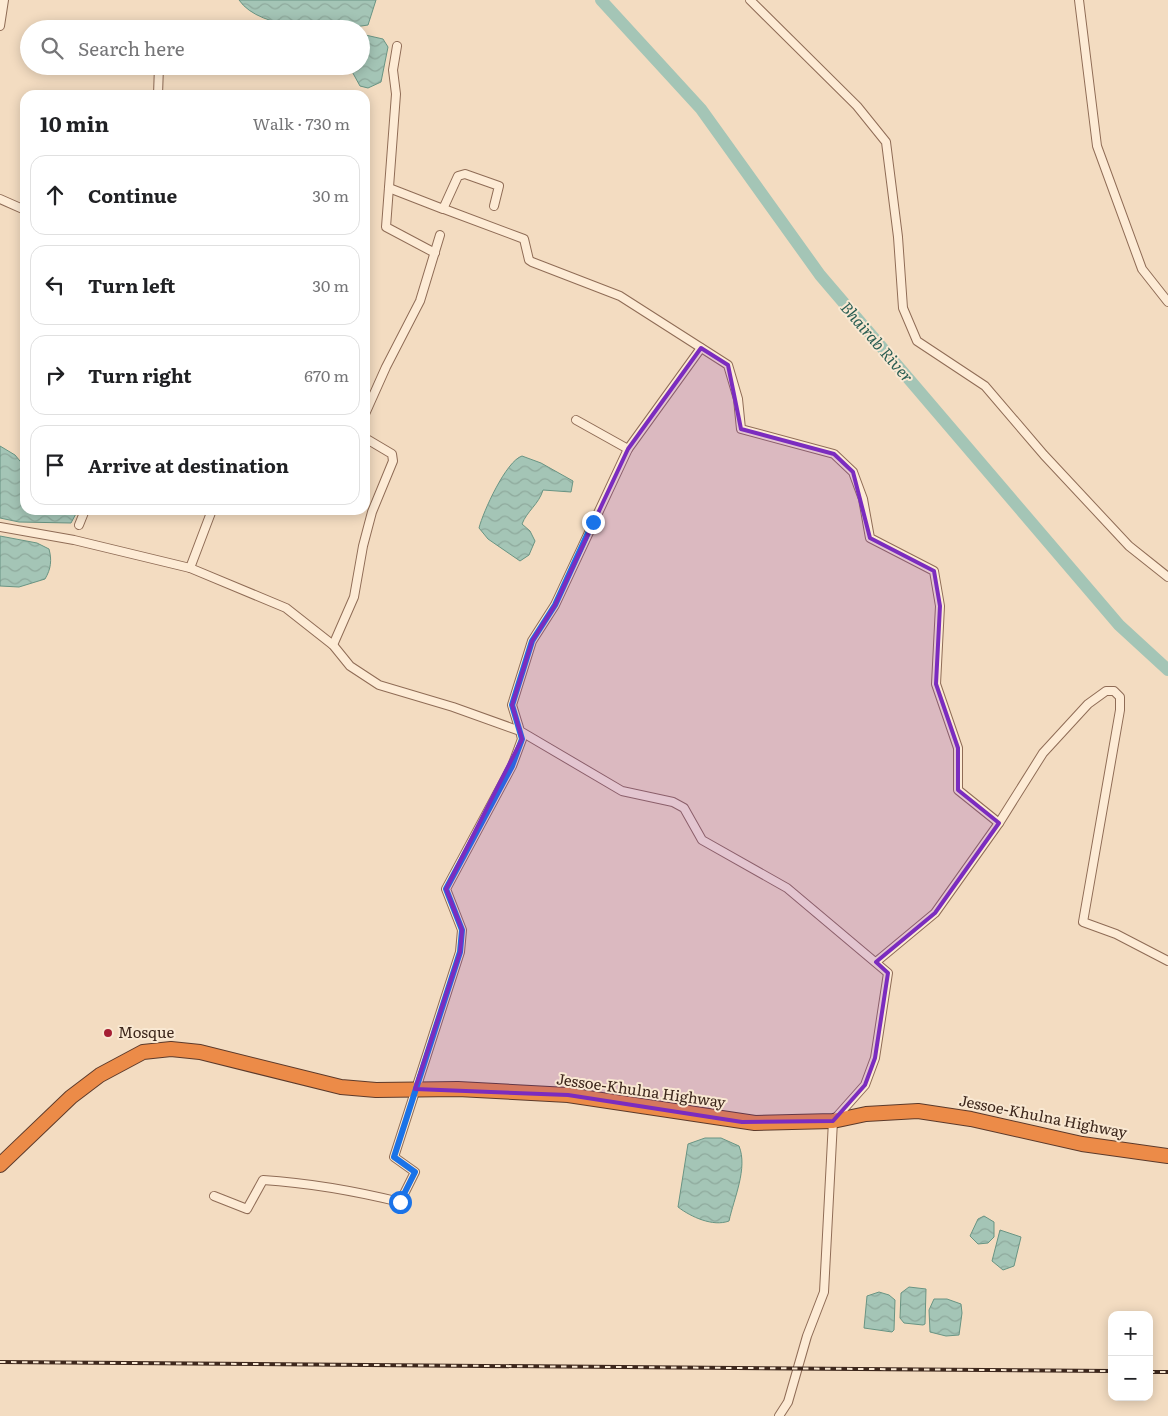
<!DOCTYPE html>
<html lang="en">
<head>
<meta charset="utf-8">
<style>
  body { margin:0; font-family:Literata,serif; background:#f2f2f2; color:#202124 }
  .controls { position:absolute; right:15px; bottom:15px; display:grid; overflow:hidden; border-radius:10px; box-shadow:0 2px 12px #0003 }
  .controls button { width:45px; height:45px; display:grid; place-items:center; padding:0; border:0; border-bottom:1px solid #e0e0e0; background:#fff; color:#202124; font:25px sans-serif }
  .stop { position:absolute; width:15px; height:15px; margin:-11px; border:4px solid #1a73e8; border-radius:50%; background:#fff }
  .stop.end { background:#1a73e8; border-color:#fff; box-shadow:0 1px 5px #0008 }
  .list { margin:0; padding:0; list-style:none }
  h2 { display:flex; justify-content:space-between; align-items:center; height:65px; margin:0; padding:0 20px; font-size:21px }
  h2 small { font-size:16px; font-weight:400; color:#757577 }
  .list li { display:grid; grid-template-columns:32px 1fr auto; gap:15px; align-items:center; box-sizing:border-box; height:80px; margin:0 10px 10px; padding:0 10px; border:1px solid #e0e0e0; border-radius:15px }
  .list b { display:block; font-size:19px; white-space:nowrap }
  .list em { font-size:16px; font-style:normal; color:#757577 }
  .icon { flex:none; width:28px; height:28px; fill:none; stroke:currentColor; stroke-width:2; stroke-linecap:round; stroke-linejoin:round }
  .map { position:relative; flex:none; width:1168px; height:1416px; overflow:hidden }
  .search { position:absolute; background:#fff; box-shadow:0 2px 12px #0003; left:20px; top:20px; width:350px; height:55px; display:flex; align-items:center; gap:12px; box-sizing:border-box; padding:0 18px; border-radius:28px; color:#757577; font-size:19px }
  .panel { position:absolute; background:#fff; box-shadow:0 2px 12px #0003; left:20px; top:90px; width:350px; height:425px; border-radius:15px }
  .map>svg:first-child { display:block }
  .water { fill:url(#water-waves); stroke:#699483 }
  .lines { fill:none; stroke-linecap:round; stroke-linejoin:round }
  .river { stroke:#a4c5b6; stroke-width:12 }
  .street-casing { stroke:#8f6c56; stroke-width:10 }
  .highway-casing { stroke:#5c3a2b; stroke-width:16 }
  .street { stroke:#fdebd5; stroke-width:8 }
  .highway { stroke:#ec8b48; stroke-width:14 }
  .rail-casing { stroke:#3d271c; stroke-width:4 }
  .rail { stroke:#f9e8d2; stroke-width:2; stroke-dasharray:5.5; stroke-linecap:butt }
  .route { stroke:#1a73e8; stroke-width:6 }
  .marked { fill:#7b2cbf; fill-opacity:0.2; stroke:#7b2cbf; stroke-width:4; stroke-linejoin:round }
  .poi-dot { fill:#a51f34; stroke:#f9e8d2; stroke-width:2 }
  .labels { text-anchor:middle; stroke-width:4; stroke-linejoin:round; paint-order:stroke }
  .poi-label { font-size:15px; fill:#3d271c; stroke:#f9e8d2; text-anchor:start }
  .street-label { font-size:15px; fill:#3d271c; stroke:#f9e8d2 }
  .water-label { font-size:16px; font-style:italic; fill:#2a5e53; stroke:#f9e8d2 }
</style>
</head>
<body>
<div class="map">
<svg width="1168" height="1416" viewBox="0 0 1168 1416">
  <defs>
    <pattern id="water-waves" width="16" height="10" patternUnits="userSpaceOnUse" patternTransform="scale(1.25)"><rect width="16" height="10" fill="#a4c5b6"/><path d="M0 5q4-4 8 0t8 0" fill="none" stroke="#8ea99c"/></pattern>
  </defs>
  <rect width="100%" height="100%" fill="#f3dcc1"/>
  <g class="water">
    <path d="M239 0H376L368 25C334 31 260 31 239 0Z"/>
    <path d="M361 34 383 39 388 47 381 82 368 88 360 86 349 66H361Z"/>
    <path d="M0 446 15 455 25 467V510H78L71 523 19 522 0 518Z"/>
    <path d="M522 456 541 463 573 481 571 492 543 490C539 504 527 511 522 524L530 531 535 541 529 555 520 561 488 539 479 528C483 512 506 461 522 456Z"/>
    <path d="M0 536 37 543 49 549C52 560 51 569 45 579L19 587 0 586Z"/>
    <path d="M705 1138H721L739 1146C748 1168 734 1198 729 1221 713 1227 691 1217 678 1207L688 1144Z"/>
    <path d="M984 1216 994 1222V1237L988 1243 978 1244 970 1236 978 1219Z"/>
    <path d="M1000 1230 1021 1237 1014 1266 1003 1270 992 1261Z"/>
    <path d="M909 1287 926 1289 925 1324 923 1325 904 1323 900 1318 901 1293Z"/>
    <path d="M879 1292 889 1295 895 1300 894 1330 892 1332 864 1328 867 1296Z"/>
    <path d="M934 1299H947L961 1304 962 1313 959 1335 946 1336 930 1332 929 1310Z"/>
  </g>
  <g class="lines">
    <path class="river" d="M601 0 701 109 820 275 1119 625 1168 670"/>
    <g class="street-casing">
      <g id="street">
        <path d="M750 0 857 106 886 142 898 237 903 308 917 341 985 386 1044 455 1129 546 1168 577"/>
        <path d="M1079 0 1097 146 1142 269 1168 302"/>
        <path d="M0 26 4 0"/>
        <path d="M397 46 393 70 396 94 386 227 435 253"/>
        <path d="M188 66 190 67"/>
        <path d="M158 95 159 66"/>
        <path d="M389 188 443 209 458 176 465 174 499 186 494 206"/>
        <path d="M0 199 25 210"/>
        <path d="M444 209 524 239 529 260 532 262 620 296 728 365 738 399 741 429 834 454 853 472 863 499 870 538 934 571 940 606 936 684 958 748V790L999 823"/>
        <path d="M701 348 628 449 555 605 532 641 512 705 520 731 622 791 673 802 684 808 702 840 787 888 888 973 875 1058 865 1085 833 1121 824 1292 807 1336 788 1402 779 1416"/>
        <path d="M365 414 386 367 420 301 440 235"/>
        <path d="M576 420 628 449"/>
        <path d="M212 510 190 568 286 608 333 645 350 666 379 685 453 707 520 731 522 739 512 766 446 889 462 930 460 952 394 1157 415 1172 400 1202C355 1191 309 1183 263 1180L247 1209 214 1196"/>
        <path d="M79 525 85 510"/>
        <path d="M0 527 74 540 190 568"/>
        <path d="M333 645 354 597 363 546 372 512 393 461 392 454 365 438"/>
        <path d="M876 962 935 913 999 823 1043 753 1088 704 1106 691H1114L1120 697V710L1083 922 1116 934 1168 961"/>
      </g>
    </g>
    <g class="highway-casing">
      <path id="highway" d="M0 1165 71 1097 100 1075 143 1052 171 1049 200 1052 341 1087 376 1090 458 1089 568 1095 755 1123 833 1121 866 1114 918 1111 971 1119 1082 1144 1168 1156"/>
    </g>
    <use href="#street" class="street"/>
    <use href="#highway" class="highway"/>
    <g class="rail-casing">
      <g id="rail">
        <path d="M0 1362 1112 1371"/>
        <path d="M1149 1372H1168"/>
      </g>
    </g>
    <use href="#rail" class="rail"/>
  </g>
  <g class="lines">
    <path class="route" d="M400 1202 415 1172 394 1157 460 952 462 930 446 889 512 766 522 739 512 705 532 641 555 605 593 522"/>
  </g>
  <path class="marked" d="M701 348 728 365 741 429 834 454 853 472 870 538 934 571 940 606 936 684 958 748V790L999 823 935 913 876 962 888 973 875 1058 865 1085 833 1121 742 1122 568 1095 415 1089 460 952 462 930 446 889 522 739 512 705 532 641 555 605 628 449Z"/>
  <circle class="poi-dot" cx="108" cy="1033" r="5"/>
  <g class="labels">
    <g class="poi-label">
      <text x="118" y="1038">Mosque</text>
    </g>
    <g class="street-label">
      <text transform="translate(641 1091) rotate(8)" y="5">Jessoe-Khulna Highway</text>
      <text transform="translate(1043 1117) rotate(11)" y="5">Jessoe-Khulna Highway</text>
    </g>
    <g class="water-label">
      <text transform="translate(877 342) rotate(49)" y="6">Bhairab River</text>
    </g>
  </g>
</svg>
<div class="controls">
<button>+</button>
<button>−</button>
</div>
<div class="stop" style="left:400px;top:1202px"></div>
<div class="stop end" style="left:593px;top:522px"></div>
<div class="search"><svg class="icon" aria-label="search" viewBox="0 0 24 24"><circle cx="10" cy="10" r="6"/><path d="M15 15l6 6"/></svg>Search here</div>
<section class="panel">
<h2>10 min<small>Walk · 730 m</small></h2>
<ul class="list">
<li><svg class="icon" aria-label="ahead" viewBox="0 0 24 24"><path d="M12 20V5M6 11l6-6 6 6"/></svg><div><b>Continue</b></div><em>30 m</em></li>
<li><svg class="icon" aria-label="left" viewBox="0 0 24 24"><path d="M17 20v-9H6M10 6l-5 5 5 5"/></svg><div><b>Turn left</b></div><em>30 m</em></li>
<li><svg class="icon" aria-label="right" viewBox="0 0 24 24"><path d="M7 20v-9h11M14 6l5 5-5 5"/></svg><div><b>Turn right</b></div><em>670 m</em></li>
<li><svg class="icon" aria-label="arrive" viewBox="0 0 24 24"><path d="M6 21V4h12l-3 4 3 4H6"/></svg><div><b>Arrive at destination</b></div></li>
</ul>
</section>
</div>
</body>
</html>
